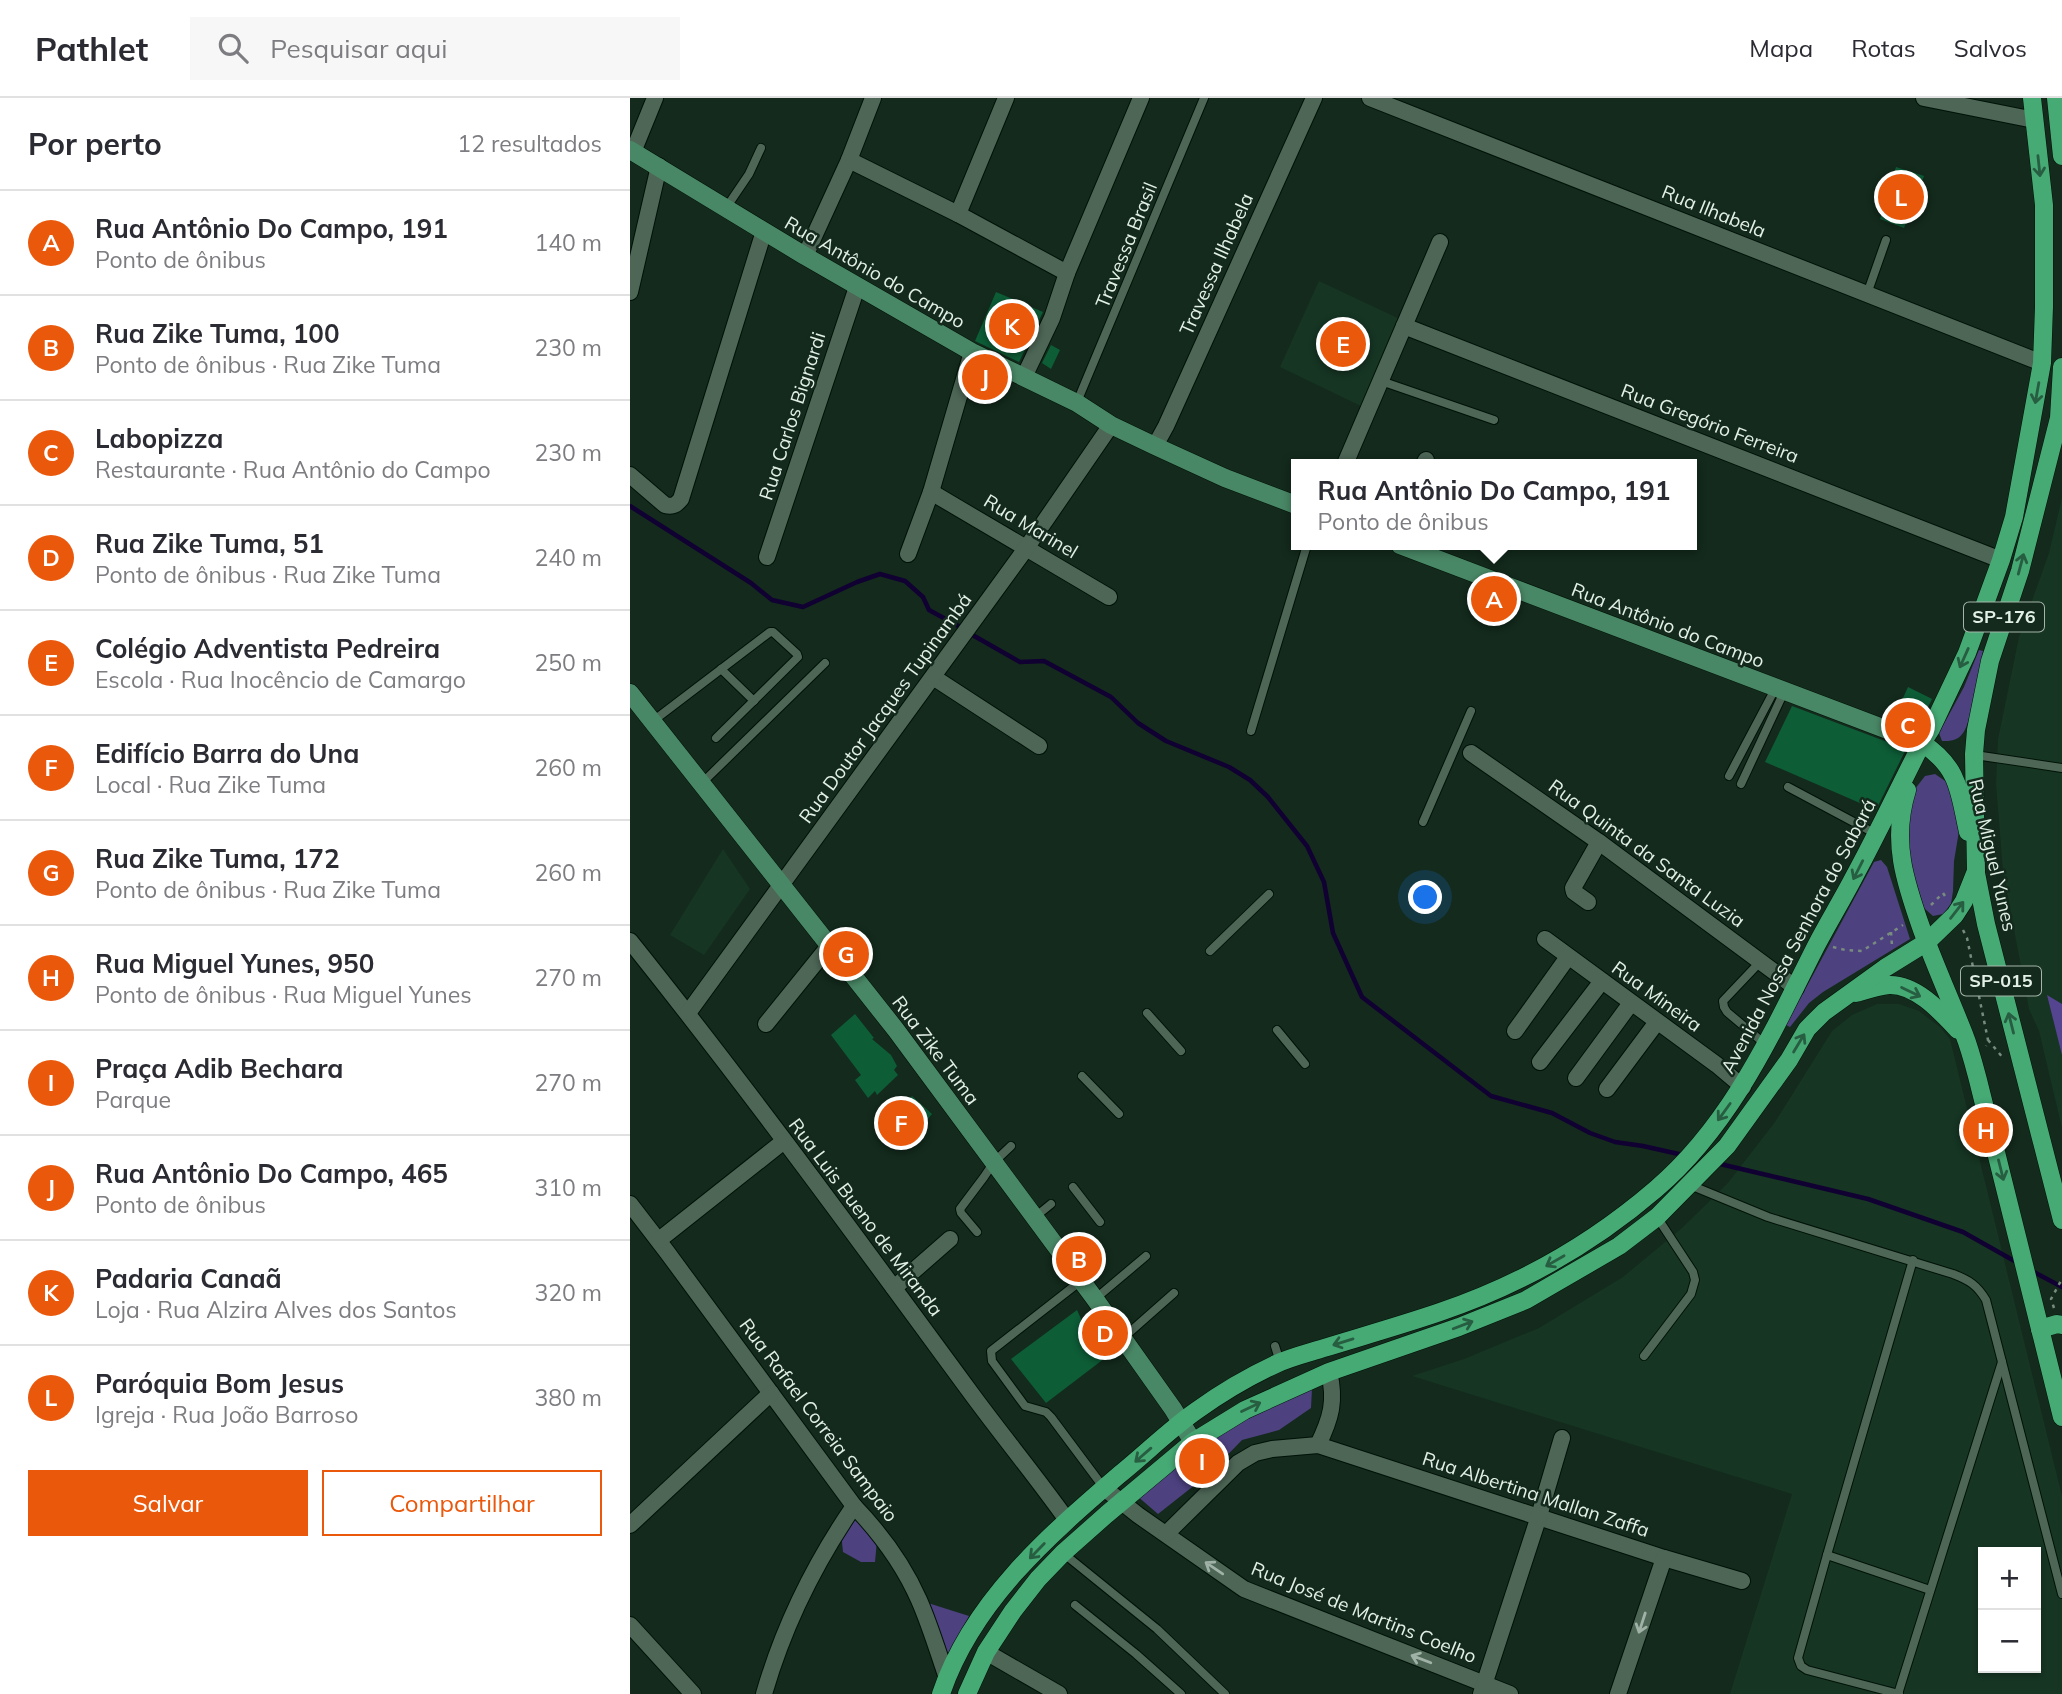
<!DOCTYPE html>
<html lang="pt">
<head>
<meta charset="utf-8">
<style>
  body { margin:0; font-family:Mulish,sans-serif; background:#f7f7f7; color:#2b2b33 }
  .controls { position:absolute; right:21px; bottom:21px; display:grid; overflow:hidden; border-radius:0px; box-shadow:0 2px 5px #0004 }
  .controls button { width:63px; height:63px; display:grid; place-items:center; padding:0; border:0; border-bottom:2px solid #e1e1e2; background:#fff; color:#2b2b33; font:35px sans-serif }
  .you { position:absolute; left:796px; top:800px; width:24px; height:24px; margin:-18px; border:5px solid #fff; border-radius:50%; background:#1a73e8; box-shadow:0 0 0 10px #1a73e833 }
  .badge { display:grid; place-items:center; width:46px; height:46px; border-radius:50%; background:#ea580c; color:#fff; font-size:23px; font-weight:700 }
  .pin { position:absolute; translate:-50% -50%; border:4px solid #fff; box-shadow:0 2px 7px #0006 }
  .popup { position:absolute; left:661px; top:361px; width:406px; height:91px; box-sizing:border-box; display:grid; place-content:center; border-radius:0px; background:#fff; filter:drop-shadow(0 2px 5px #0005); font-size:23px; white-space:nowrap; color:#7c7c81 }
  .popup b { font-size:26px; color:#2b2b33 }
  .popup::after { content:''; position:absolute; left:50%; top:100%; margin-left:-14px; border:14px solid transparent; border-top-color:#fff }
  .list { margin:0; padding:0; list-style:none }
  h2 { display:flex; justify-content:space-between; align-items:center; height:91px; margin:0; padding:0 28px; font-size:30px }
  h2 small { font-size:23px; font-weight:400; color:#7c7c81 }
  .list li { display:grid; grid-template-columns:46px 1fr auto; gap:21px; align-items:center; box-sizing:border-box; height:105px; padding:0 28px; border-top:2px solid #e1e1e2 }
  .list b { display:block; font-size:26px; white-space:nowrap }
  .list p { margin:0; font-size:23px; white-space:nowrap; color:#7c7c81 }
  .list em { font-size:23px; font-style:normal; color:#7c7c81 }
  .actions { display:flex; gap:14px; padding:21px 28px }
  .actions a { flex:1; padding:16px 0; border:2px solid #ea580c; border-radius:0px; text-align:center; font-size:24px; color:#ea580c }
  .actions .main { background:#ea580c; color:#fff }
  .icon { flex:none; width:38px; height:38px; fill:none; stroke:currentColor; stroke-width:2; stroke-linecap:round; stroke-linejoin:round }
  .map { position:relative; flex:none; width:1432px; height:1596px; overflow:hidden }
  header { display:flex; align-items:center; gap:42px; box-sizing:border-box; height:98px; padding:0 35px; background:#fff; border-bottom:2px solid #e1e1e2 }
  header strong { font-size:33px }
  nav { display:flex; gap:38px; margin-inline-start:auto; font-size:24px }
  .search { width:490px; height:63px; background:#f7f7f7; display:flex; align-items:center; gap:18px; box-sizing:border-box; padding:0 24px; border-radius:0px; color:#7c7c81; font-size:26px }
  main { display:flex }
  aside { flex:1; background:#fff }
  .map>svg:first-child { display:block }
  .built { fill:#163523; fill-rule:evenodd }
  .green { fill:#4e4180 }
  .forest { fill:#55448f }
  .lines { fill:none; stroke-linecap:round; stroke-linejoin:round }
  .stream { stroke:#110032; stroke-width:4.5 }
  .building { fill:#0d5d37 }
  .lane-casing { stroke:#001207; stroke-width:10 }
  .street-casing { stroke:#001207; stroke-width:18 }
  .secondary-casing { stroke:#001207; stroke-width:19 }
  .primary-casing { stroke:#001207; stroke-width:19 }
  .path { stroke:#788b7f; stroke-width:2.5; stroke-dasharray:3.5 5; stroke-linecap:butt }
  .lane { stroke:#4d6656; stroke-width:8 }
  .street { stroke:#4d6656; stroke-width:16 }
  .secondary { stroke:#498866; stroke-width:18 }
  .primary { stroke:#46aa75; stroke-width:18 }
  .oneway { stroke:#275d40 }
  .oneway2 { stroke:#a0b2a6 }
  .labels { text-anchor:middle; stroke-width:5; stroke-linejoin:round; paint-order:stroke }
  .shield { fill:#132a1c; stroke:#a5b5aa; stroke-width:2 }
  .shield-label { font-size:18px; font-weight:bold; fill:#e3f0e7 }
  .street-label { font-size:19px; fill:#e3f0e7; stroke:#132a1c }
</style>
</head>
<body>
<header>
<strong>Pathlet</strong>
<div class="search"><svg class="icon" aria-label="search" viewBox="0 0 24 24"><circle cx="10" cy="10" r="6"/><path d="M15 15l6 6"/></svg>Pesquisar aqui</div>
<nav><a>Mapa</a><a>Rotas</a><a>Salvos</a></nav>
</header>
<main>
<aside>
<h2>Por perto<small>12 resultados</small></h2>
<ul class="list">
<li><span class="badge">A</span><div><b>Rua Antônio Do Campo, 191</b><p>Ponto de ônibus</p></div><em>140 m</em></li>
<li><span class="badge">B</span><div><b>Rua Zike Tuma, 100</b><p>Ponto de ônibus · Rua Zike Tuma</p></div><em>230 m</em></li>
<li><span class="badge">C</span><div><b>Labopizza</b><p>Restaurante · Rua Antônio do Campo</p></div><em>230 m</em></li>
<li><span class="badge">D</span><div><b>Rua Zike Tuma, 51</b><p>Ponto de ônibus · Rua Zike Tuma</p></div><em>240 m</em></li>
<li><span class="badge">E</span><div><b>Colégio Adventista Pedreira</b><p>Escola · Rua Inocêncio de Camargo</p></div><em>250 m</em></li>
<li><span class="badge">F</span><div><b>Edifício Barra do Una</b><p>Local · Rua Zike Tuma</p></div><em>260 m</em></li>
<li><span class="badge">G</span><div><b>Rua Zike Tuma, 172</b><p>Ponto de ônibus · Rua Zike Tuma</p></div><em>260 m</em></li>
<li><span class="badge">H</span><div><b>Rua Miguel Yunes, 950</b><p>Ponto de ônibus · Rua Miguel Yunes</p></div><em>270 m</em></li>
<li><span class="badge">I</span><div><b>Praça Adib Bechara</b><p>Parque</p></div><em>270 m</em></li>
<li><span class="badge">J</span><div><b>Rua Antônio Do Campo, 465</b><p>Ponto de ônibus</p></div><em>310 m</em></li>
<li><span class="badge">K</span><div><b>Padaria Canaã</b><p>Loja · Rua Alzira Alves dos Santos</p></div><em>320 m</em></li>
<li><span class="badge">L</span><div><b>Paróquia Bom Jesus</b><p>Igreja · Rua João Barroso</p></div><em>380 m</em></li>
</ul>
<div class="actions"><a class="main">Salvar</a><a>Compartilhar</a></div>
</aside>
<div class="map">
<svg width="1432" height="1596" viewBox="0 0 1432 1596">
  <rect width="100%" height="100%" fill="#132a1c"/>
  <g class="built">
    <path d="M689 183 776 224 735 310 650 269Z"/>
    <path d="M1432 400V1030L1409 933 1399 911 1373 773 1366 686 1368 641 1389 539 1419 455Z"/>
    <path d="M93 751 120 791 74 857 40 837Z"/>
    <path d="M1247 906H1269L1289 913 1310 929 1320 941 1432 1398V1596H1100L1162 1396 782 1278 834 1261 909 1230 993 1179 1052 1130 1097 1086 1145 1024 1202 933 1222 917ZM1353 1454H1406V1570H1353Z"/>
  </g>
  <g class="green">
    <path d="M1349 552 1353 553C1349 570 1342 624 1333 635 1327 643 1321 643 1312 643L1309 635 1334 589Z"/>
    <path d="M1305 676 1324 689 1330 727 1324 763 1323 793 1321 806 1313 816 1303 818 1294 810 1278 757 1277 729 1285 691 1295 678Z"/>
    <path d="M1251 762 1257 769 1280 841 1193 894 1179 905 1160 929 1156 927 1244 764Z"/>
    <path d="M682 1291 681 1310 649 1332 612 1342 580 1375 528 1416 506 1397C548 1366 588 1330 635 1306 649 1299 667 1296 682 1291Z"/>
    <path d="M226 1415 247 1442 245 1464H231L213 1454 211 1434Z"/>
    <path d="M298 1505 339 1518 315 1563Z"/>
  </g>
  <path class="forest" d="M1417 897 1432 906V957Z"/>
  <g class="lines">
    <g class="stream">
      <path d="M0 408 121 485 142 502 173 509 227 484 250 476 275 483 293 499 299 512 332 530"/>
      <path d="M339 535 390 564 414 563 481 599 508 625 536 643 599 669 620 682 638 699 677 748 694 784 703 835 732 899 861 998 922 1015 960 1035 985 1044 1013 1048 1053 1057"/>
      <path d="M1086 1065 1238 1101 1333 1134 1388 1165"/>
      <path d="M1402 1173 1432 1189"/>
    </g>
  </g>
  <g class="building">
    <path d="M1266 69 1294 78 1274 130 1250 121Z"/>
    <path d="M366 194 413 214 389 264 345 243Z"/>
    <path d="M421 247 430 252 421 271 412 265Z"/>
    <path d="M1278 589 1302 601 1287 631 1263 622Z"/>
    <path d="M1162 608 1276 651 1246 712 1135 664Z"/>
    <path d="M225 916 244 940 242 941 261 957 267 968 264 972 268 977 247 997 245 993 238 1000 225 982 231 977 201 937Z"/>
    <path d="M282 998 302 1016 272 1051 251 1031Z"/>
    <path d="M447 1212 452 1223 479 1257 416 1305 381 1261Z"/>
  </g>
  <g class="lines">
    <g class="lane-casing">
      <g id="lane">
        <path d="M96 110 119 76 131 50"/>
        <path d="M1237 196 1256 142"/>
        <path d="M751 283 864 322"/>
        <path d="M447 304 574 0"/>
        <path d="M91 571 124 603"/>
        <path d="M23 623 140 534H143L167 556 168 559 86 640"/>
        <path d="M621 633 677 447"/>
        <path d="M1345 657 1432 670"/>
        <path d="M1099 678 1145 591"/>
        <path d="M72 685 195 565"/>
        <path d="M1111 686 1154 594"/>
        <path d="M1158 689 1246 736"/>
        <path d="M793 724 841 613"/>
        <path d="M580 853 639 796"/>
        <path d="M1130 864 1093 903 1094 909 1097 914 1135 946"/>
        <path d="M517 915 551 953"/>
        <path d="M647 932 675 966"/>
        <path d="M452 978 489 1016"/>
        <path d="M1060 1087 1138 1119 1323 1176C1339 1182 1347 1187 1356 1202L1432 1496"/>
        <path d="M443 1089 470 1124"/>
        <path d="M405 1119 421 1106"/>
        <path d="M347 1134 331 1115 330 1111 354 1079 364 1064 381 1048"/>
        <path d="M452 1182 361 1253 362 1263 395 1308 416 1314 421 1319 474 1390"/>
        <path d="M465 1201 516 1158"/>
        <path d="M493 1240 544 1195"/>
        <path d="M645 1248 650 1264"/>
        <path d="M1014 1258 1061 1196 1065 1182 1063 1174 1027 1119"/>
        <path d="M433 1455 527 1531 595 1596"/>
        <path d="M1197 1457 1283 1162"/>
        <path d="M445 1507 506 1556 551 1596"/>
        <path d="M1268 1596 1372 1264"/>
        <path d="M1269 1596 1177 1572 1171 1568 1168 1560 1197 1457 1300 1492"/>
      </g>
    </g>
    <g class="street-casing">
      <g id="street">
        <path d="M740 0 1412 265"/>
        <path d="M1294 0 1404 22"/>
        <path d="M3 54 25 0"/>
        <path d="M219 62 328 116 437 175"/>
        <path d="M328 116 376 0"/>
        <path d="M175 158 219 62 243 0"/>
        <path d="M0 194 29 68"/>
        <path d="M774 228 1371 462"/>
        <path d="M394 279 422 220 437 175 511 0"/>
        <path d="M525 348 536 328 684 0"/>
        <path d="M715 366 810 144"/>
        <path d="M794 366 796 362"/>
        <path d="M0 377 35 407C43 409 46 407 51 401L134 133"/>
        <path d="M301 394 479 499"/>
        <path d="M278 456 301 394 342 254"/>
        <path d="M137 459 227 189"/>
        <path d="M303 579 409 648"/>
        <path d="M841 655 969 744 1166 890"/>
        <path d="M958 804 944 794 943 790 969 744"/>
        <path d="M915 841 1087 967 1113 989"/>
        <path d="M0 843C117 989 227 1140 338 1291 370 1335 405 1377 437 1422"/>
        <path d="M58 915 397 449 481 327"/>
        <path d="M136 926 199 848"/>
        <path d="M885 933 938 859"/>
        <path d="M910 964 972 883"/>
        <path d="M946 980 1001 905"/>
        <path d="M977 991 1027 924"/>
        <path d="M0 1106 37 1154 224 1408C250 1435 274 1468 289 1502 300 1527 308 1554 317 1580"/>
        <path d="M29 1142 154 1043"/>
        <path d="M264 1190 320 1141"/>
        <path d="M688 1347C701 1320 706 1303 699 1274"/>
        <path d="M474 1390 508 1417 614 1491 880 1596"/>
        <path d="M0 1427 141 1295"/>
        <path d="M536 1436 608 1365 625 1355 642 1351 688 1347 1034 1460 1112 1483"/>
        <path d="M0 1527 63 1596"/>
        <path d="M356 1554 429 1596"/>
        <path d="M134 1596C153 1530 185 1465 224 1408"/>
        <path d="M851 1596 909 1418 932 1340"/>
        <path d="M988 1596 1034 1460"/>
      </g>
    </g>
    <g class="secondary-casing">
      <g id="secondary">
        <path d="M0 52 175 158 342 254 447 305 481 327 525 348 595 380 666 407"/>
        <path d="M770 447 1292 645"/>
        <path d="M0 595 266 932 465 1201 543 1311 563 1344"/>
      </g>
    </g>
    <g class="primary-casing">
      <g id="primary">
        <path d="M1426 0 1432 58"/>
        <path d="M1292 645C1330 670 1329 694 1338 734"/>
        <path d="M1277 692C1261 743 1275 784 1292 832 1305 867 1320 901 1334 936 1340 951 1344 967 1348 982L1432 1319"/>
        <path d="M1346 775 1356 826 1432 1122"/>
        <path d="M1226 895C1236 892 1248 888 1259 887 1286 886 1311 914 1328 932"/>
        <path d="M1410 1231 1427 1226 1432 1227"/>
        <path d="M311 1596C342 1504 418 1438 489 1377 515 1356 539 1332 566 1313 591 1295 618 1279 646 1266 661 1259 678 1255 694 1250 733 1238 772 1227 810 1214 890 1187 962 1146 1026 1091 1102 1026 1142 935 1186 848 1198 825 1212 802 1224 779 1248 735 1269 690 1292 645L1301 631 1337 555 1371 462 1384 419 1412 265 1414 209V107L1402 0"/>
        <path d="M337 1596 356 1554 383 1513 408 1481 433 1455 477 1416 563 1344 615 1312 699 1274 829 1229 896 1202 989 1148 1027 1119 1097 1048 1159 962 1177 931 1194 914 1255 870 1297 844 1325 817 1334 803 1346 773 1344 656 1346 632 1360 563 1390 473 1429 320 1432 269"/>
      </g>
    </g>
    <g class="path">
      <path d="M1301 807 1313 795 1317 801"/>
      <path d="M1333 832 1337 840 1358 942 1356 948"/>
      <path d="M1261 834 1262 848"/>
      <path d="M1203 849 1215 852 1232 853 1273 827"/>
      <path d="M1358 942 1374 961"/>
      <path d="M1424 1210 1421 1201 1432 1181"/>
    </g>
    <use href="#lane" class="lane"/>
    <use href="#street" class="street"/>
    <use href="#secondary" class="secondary"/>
    <use href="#primary" class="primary"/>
  </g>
  <defs><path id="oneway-shaft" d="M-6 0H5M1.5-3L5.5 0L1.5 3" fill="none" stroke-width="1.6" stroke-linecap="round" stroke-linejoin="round" transform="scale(1.75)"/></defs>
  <g class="oneway">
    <use href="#oneway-shaft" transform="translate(1409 68) rotate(84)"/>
    <use href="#oneway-shaft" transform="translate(1407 295) rotate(100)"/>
    <use href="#oneway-shaft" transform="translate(1391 466) rotate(-75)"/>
    <use href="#oneway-shaft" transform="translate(1334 560) rotate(114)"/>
    <use href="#oneway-shaft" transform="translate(1228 772) rotate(117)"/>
    <use href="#oneway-shaft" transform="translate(1327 812) rotate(-52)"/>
    <use href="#oneway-shaft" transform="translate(1281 894) rotate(26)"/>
    <use href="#oneway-shaft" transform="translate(1381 925) rotate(-104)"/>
    <use href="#oneway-shaft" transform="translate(1169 945) rotate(-59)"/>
    <use href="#oneway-shaft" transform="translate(1094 1014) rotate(126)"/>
    <use href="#oneway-shaft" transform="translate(1371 1072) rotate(76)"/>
    <use href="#oneway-shaft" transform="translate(925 1163) rotate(150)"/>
    <use href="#oneway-shaft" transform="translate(833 1227) rotate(-21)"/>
    <use href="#oneway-shaft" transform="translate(713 1244) rotate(163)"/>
    <use href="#oneway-shaft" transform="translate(621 1309) rotate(-25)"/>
    <use href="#oneway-shaft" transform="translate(513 1357) rotate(139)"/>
    <use href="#oneway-shaft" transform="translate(407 1453) rotate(134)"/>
  </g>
  <g class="oneway2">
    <use href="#oneway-shaft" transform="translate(584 1470) rotate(-146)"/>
    <use href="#oneway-shaft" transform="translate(1012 1525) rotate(108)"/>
    <use href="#oneway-shaft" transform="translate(791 1561) rotate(-159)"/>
  </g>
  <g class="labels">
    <g class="shield">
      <rect x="1334" y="504.5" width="80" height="29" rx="5"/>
      <rect x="1331" y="868.5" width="80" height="29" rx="5"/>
    </g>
    <g class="shield-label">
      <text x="1374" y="525">SP-176</text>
      <text x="1371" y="889">SP-015</text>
    </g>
    <g class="street-label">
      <text transform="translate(1084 113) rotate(22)" y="7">Rua Ilhabela</text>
      <text transform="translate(496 147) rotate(-68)" y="7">Travessa Brasil</text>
      <text transform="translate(586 166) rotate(-66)" y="7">Travessa Ilhabela</text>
      <text transform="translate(245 174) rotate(30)" y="7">Rua Antônio do Campo</text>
      <text transform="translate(162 318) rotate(-72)" y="7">Rua Carlos Bignardi</text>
      <text transform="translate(1080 325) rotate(21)" y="7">Rua Gregório Ferreira</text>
      <text transform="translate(401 428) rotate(31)" y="7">Rua Marinel</text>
      <text transform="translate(1038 527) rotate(21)" y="7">Rua Antônio do Campo</text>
      <text transform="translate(255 610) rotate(-54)" y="7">Rua Doutor Jacques Tupinambá</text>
      <text transform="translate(1017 755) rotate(36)" y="7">Rua Quinta da Santa Luzia</text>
      <text transform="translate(1363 757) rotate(77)" y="7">Rua Miguel Yunes</text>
      <text transform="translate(1168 838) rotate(-62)" y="7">Avenida Nossa Senhora do Sabará</text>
      <text transform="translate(1027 898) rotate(36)" y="7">Rua Mineira</text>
      <text transform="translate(306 952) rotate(53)" y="7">Rua Zike Tuma</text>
      <text transform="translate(236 1119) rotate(53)" y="7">Rua Luis Bueno de Miranda</text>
      <text transform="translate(189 1322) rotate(53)" y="7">Rua Rafael Correia Sampaio</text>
      <text transform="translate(906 1396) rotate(18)" y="7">Rua Albertina Mallan Zaffa</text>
      <text transform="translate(734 1514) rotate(22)" y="7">Rua José de Martins Coelho</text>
    </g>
  </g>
</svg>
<div class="controls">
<button>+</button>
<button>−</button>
</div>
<div class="you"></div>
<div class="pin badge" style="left:864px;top:501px">A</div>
<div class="popup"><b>Rua Antônio Do Campo, 191</b>Ponto de ônibus</div>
<div class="pin badge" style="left:449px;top:1161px">B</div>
<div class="pin badge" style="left:1278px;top:627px">C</div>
<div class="pin badge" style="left:475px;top:1235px">D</div>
<div class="pin badge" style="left:713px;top:246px">E</div>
<div class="pin badge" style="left:271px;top:1025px">F</div>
<div class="pin badge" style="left:216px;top:856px">G</div>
<div class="pin badge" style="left:1356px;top:1032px">H</div>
<div class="pin badge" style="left:572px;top:1363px">I</div>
<div class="pin badge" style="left:355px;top:279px">J</div>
<div class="pin badge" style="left:382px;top:228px">K</div>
<div class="pin badge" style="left:1271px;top:99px">L</div>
</div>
</main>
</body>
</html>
